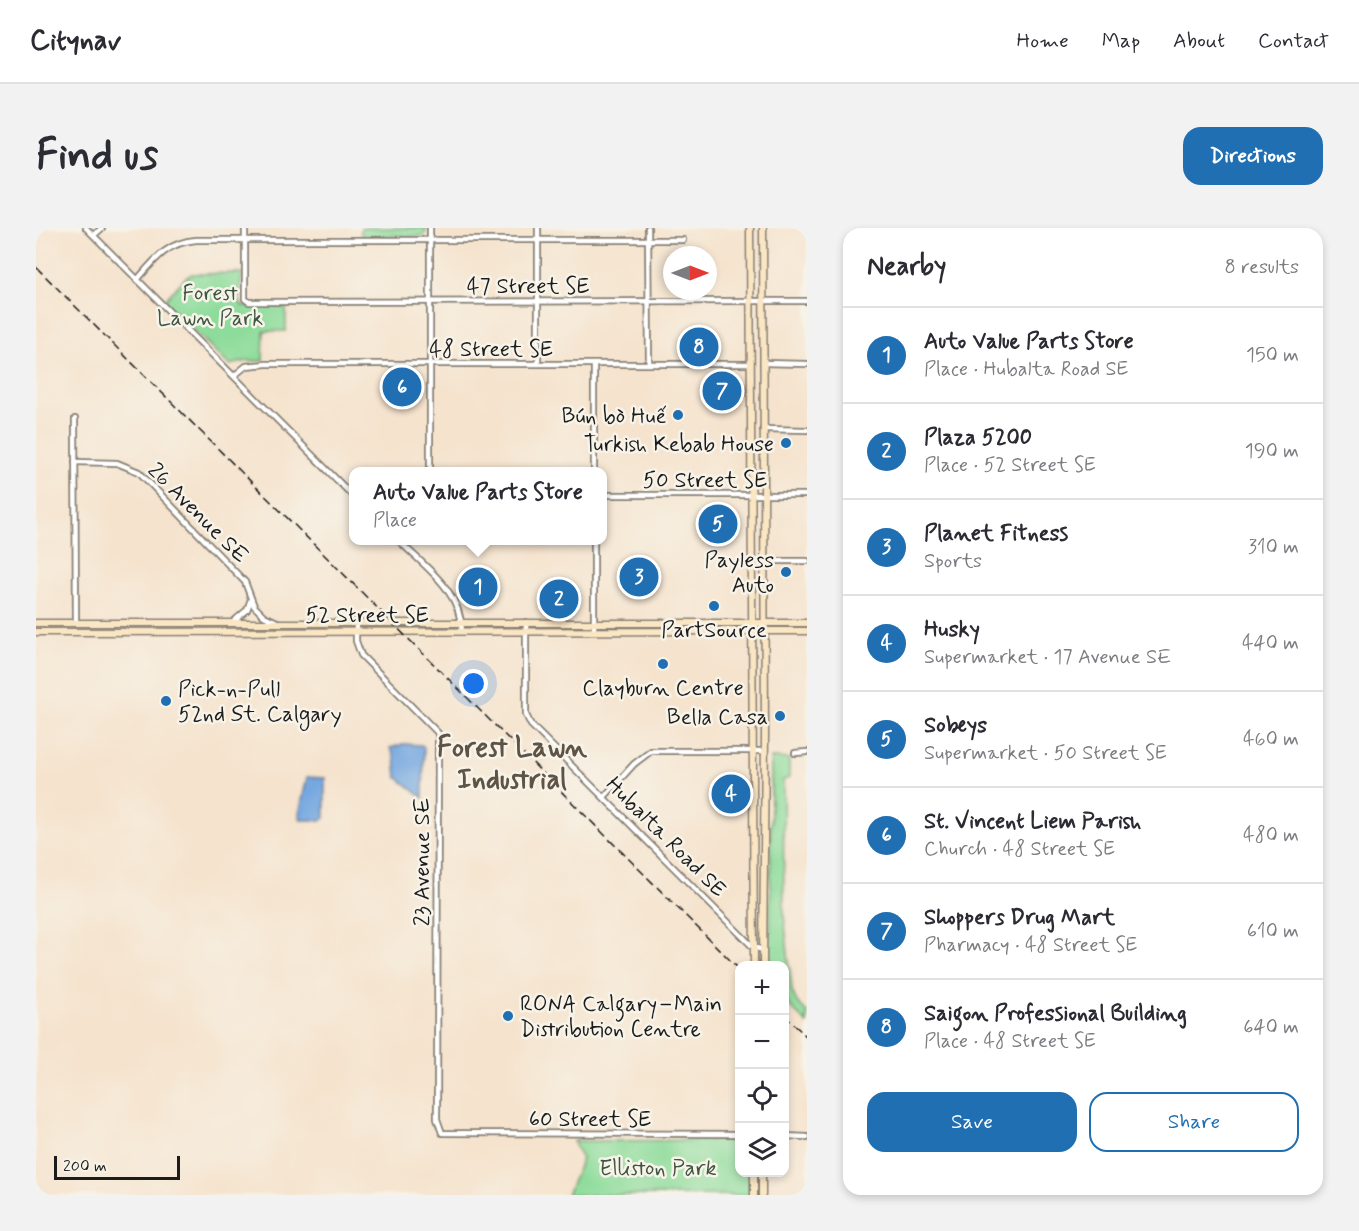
<!DOCTYPE html>
<html lang="en">
<head>
<meta charset="utf-8">
<style>
  body { margin:0; font-family:Mynerve,sans-serif; background:#f2f2f3; color:#2b2b33 }
  .controls { position:absolute; right:18px; bottom:18px; display:grid; overflow:hidden; border-radius:12px; box-shadow:0 3px 9px #0003 }
  .controls button { width:54px; height:54px; display:grid; place-items:center; padding:0; border:0; border-bottom:2px solid #e1e1e2; background:#fff; color:#2b2b33; font:30px sans-serif }
  .compass { position:absolute; left:627px; top:18px; width:54px; height:54px; border-radius:50%; background:#fff; box-shadow:0 3px 9px #0003; rotate:90deg }
  .scale { position:absolute; left:18px; bottom:15px; width:126px; box-sizing:border-box; padding-left:6px; border:3px solid #1c1c1c; border-top:0; font-size:16px; line-height:21px; white-space:nowrap; color:#1c1c1c; -webkit-text-stroke:4px #f7f3e8; paint-order:stroke }
  .you { position:absolute; left:438px; top:456px; width:21px; height:21px; margin:-15px; border:4px solid #fff; border-radius:50%; background:#1a73e8; box-shadow:0 0 0 9px #1a73e833 }
  .badge { display:grid; place-items:center; width:39px; height:39px; border-radius:50%; background:#1f6fb2; color:#fff; font-size:20px; font-weight:700 }
  .pin { position:absolute; translate:-50% -50%; border:3px solid #fff; box-shadow:0 2px 6px #0006 }
  .popup { position:absolute; left:313px; top:239px; width:258px; height:78px; box-sizing:border-box; display:grid; place-content:center; border-radius:12px; background:#fff; filter:drop-shadow(0 2px 4px #0005); font-size:20px; white-space:nowrap; color:#7c7c81 }
  .popup b { font-size:22px; color:#2b2b33 }
  .popup::after { content:''; position:absolute; left:50%; top:100%; margin-left:-12px; border:12px solid transparent; border-top-color:#fff }
  .list { margin:0; padding:0; list-style:none }
  h2 { display:flex; justify-content:space-between; align-items:center; height:78px; margin:0; padding:0 24px; font-size:26px }
  h2 small { font-size:20px; font-weight:400; color:#7c7c81 }
  .list li { display:grid; grid-template-columns:39px 1fr auto; gap:18px; align-items:center; box-sizing:border-box; height:96px; padding:0 24px; border-top:2px solid #e1e1e2 }
  .list b { display:block; font-size:22px; white-space:nowrap }
  .list p { margin:0; font-size:20px; white-space:nowrap; color:#7c7c81 }
  .list em { font-size:20px; font-style:normal; color:#7c7c81 }
  .actions { display:flex; gap:12px; padding:18px 24px }
  .actions a { flex:1; padding:14px 0; border:2px solid #1f6fb2; border-radius:18px; text-align:center; font-size:21px; color:#1f6fb2 }
  .actions .main { background:#1f6fb2; color:#fff }
  .icon { flex:none; width:33px; height:33px; fill:none; stroke:currentColor; stroke-width:2; stroke-linecap:round; stroke-linejoin:round }
  .map { position:relative; flex:none; width:771px; height:967px; overflow:hidden; border-radius:18px }
  header { display:flex; align-items:center; gap:36px; box-sizing:border-box; height:84px; padding:0 30px; background:#fff; border-bottom:2px solid #e1e1e2 }
  header strong { font-size:28px }
  nav { display:flex; gap:33px; margin-inline-start:auto; font-size:21px }
  .intro { display:flex; align-items:center; justify-content:space-between; box-sizing:border-box; height:144px; padding:0 36px }
  h1 { margin:0; font-size:42px }
  .button { padding:15px 27px; border-radius:18px; background:#1f6fb2; color:#fff; font-size:21px; font-weight:700 }
  main { display:flex; gap:36px; padding:0 36px }
  aside { flex:1; background:#fff; border-radius:18px; box-shadow:0 3px 9px #0003 }
  .map>svg:first-child { display:block }
  .green { fill:#8edc9b; stroke:#557c5c; stroke-width:1.5 }
  .water { fill:#74a7e0; stroke:#48627e; stroke-width:1.5 }
  .lines { fill:none; stroke-linecap:round; stroke-linejoin:round }
  .minor-casing { stroke:#888074; stroke-width:8 }
  .secondary-casing { stroke:#888074; stroke-width:9 }
  .minor { stroke:#fff; stroke-width:4.5 }
  .secondary { stroke:#fbe6c4; stroke-width:6 }
  .rail { stroke:#1c1c1c; stroke-width:1.5; stroke-dasharray:9 4.5; stroke-linecap:butt }
  .poi-dot { fill:#1f6fb2; stroke:#f7f3e8; stroke-width:2 }
  .labels { text-anchor:middle; stroke-width:5; stroke-linejoin:round; paint-order:stroke }
  .street-label { font-size:22px; fill:#1c1c1c; stroke:#f7f3e8 }
  .park-label { font-size:22px; fill:#3e5642; stroke:#f7f3e8 }
  .poi-label { font-size:22px; fill:#1c1c1c; stroke:#f7f3e8; text-anchor:end }
  .district-label { font-size:28px; font-weight:bold; fill:#5f5346; stroke:#f7f3e8 }
</style>
</head>
<body>
<header>
<strong>Citynav</strong>
<nav><a>Home</a><a>Map</a><a>About</a><a>Contact</a></nav>
</header>
<div class="intro"><h1>Find us</h1><a class="button">Directions</a></div>
<main>
<div class="map">
<svg width="771" height="967" viewBox="0 0 771 967">
  <rect width="100%" height="100%" fill="#f7f3e8"/>
  <filter id="ink" filterUnits="userSpaceOnUse"><feTurbulence type="fractalNoise" baseFrequency=".0167" numOctaves="2"/><feDisplacementMap in="SourceGraphic" scale="12" xChannelSelector="R" yChannelSelector="G"/><feConvolveMatrix kernelMatrix="1 2 1 2 8 2 1 2 1" color-interpolation-filters="sRGB"/></filter>
  <filter id="wash" filterUnits="userSpaceOnUse"><feTurbulence type="fractalNoise" baseFrequency=".008" numOctaves="4" result="noise"/><feDisplacementMap in="SourceGraphic" scale="24" xChannelSelector="R" yChannelSelector="G"/><feGaussianBlur stdDeviation="1.35" result="paint"/><feColorMatrix in="noise" values="0 0 0 0 0 0 0 0 0 0 0 0 0 0 0 0 0 1.4 0 .05"/><feComposite in="paint" operator="in"/></filter>
  <g filter="url(#wash)">
    <rect width="100%" height="100%" fill="#f5e3cd"/>
    <g class="green">
      <path d="M325 0H390V4L387 8H325Z"/>
      <path d="M206 45 203 71 206 78H250V103H228L227 133H212L193 137 128 73 149 50 156 46Z"/>
      <path d="M735 530 753 531V550L747 552 748 687 756 763 761 774 771 784V796L749 773 748 738 734 737Z"/>
      <path d="M703 912 704 944 714 945V967H531L546 931 537 913Z"/>
    </g>
    <g class="water">
      <path d="M368 516 386 517 388 519 387 570 361 549 359 530 354 520Z"/>
      <path d="M271 549 289 550V590L286 592H265L263 586Z"/>
    </g>
  </g>
  <g filter="url(#ink)">
    <g class="lines">
      <g class="minor-casing">
        <g id="minor">
          <path d="M50 0 318 269"/>
          <path d="M209 0V71L213 74 771 73"/>
          <path d="M394 0V244"/>
          <path d="M502 0V136"/>
          <path d="M612 0 613 136"/>
          <path d="M58 7 66 0"/>
          <path d="M101 52C119 31 132 14 160 12H647"/>
          <path d="M727 135 771 136"/>
          <path d="M558 136V244"/>
          <path d="M199 147 210 138 230 136H715"/>
          <path d="M39 191 40 395"/>
          <path d="M727 201 771 202"/>
          <path d="M39 234 81 235 103 244 209 354 218 378 228 388 241 394"/>
          <path d="M566 267H771"/>
          <path d="M362 312C390 340 425 362 426 404"/>
          <path d="M558 312V403"/>
          <path d="M729 333H771"/>
          <path d="M197 394 211 382 215 371"/>
          <path d="M320 394V413L325 427 402 505 401 891 406 905 704 906"/>
          <path d="M490 394V487L495 497 717 719 727 722"/>
          <path d="M759 525 771 524"/>
          <path d="M569 568 598 536 615 523H729"/>
          <path d="M748 908 771 909"/>
        </g>
      </g>
      <g class="secondary-casing">
        <g id="secondary">
          <path d="M714 0 718 738"/>
          <path d="M0 395H771"/>
          <path d="M0 404 771 403"/>
          <path d="M727 738 729 505 727 0"/>
          <path d="M718 944V967"/>
          <path d="M726 967V944"/>
        </g>
      </g>
      <use href="#minor" class="minor"/>
      <use href="#secondary" class="secondary"/>
      <g class="rail">
        <path d="M0 39 704 742"/>
        <path d="M748 787 771 809"/>
      </g>
    </g>
  </g>
  <g class="poi-dot">
    <circle cx="642" cy="187" r="6"/>
    <circle cx="750" cy="215" r="6"/>
    <circle cx="750" cy="344" r="6"/>
    <circle cx="678" cy="378" r="6"/>
    <circle cx="627" cy="436" r="6"/>
    <circle cx="130" cy="473" r="6"/>
    <circle cx="744" cy="488" r="6"/>
    <circle cx="472" cy="788" r="6"/>
  </g>
  <g class="labels">
    <g class="street-label">
      <text x="492" y="65">47 Street SE</text>
      <text x="455" y="128">48 Street SE</text>
      <text x="669" y="259">50 Street SE</text>
      <text transform="translate(163 284) rotate(45)" y="8">26 Avenue SE</text>
      <text x="331" y="394">52 Street SE</text>
      <text transform="translate(631 608) rotate(45)" y="8">Hubalta Road SE</text>
      <text transform="translate(385 634) rotate(-90)" y="8">23 Avenue SE</text>
      <text x="554" y="898">60 Street SE</text>
    </g>
    <g class="park-label">
      <text x="174" y="72">Forest<tspan x="174" dy="25">Lawn Park</tspan></text>
      <text x="622" y="947">Elliston Park</text>
    </g>
    <g class="poi-label">
      <text x="630" y="195">Bún bò Huế</text>
      <text x="738" y="223">Turkish Kebab House</text>
      <text x="738" y="339">Payless<tspan x="738" dy="25">Auto</tspan></text>
      <text x="678" y="409" text-anchor="middle">PartSource</text>
      <text x="627" y="467" text-anchor="middle">Clayburn Centre</text>
      <text x="142" y="468" text-anchor="start">Pick-n-Pull<tspan x="142" dy="25">52nd St. Calgary</tspan></text>
      <text x="732" y="496">Bella Casa</text>
      <text x="484" y="783" text-anchor="start">RONA Calgary–Main<tspan x="484" dy="25">Distribution Centre</tspan></text>
    </g>
    <g class="district-label">
      <text x="476" y="528">Forest Lawn<tspan x="476" dy="32">Industrial</tspan></text>
    </g>
  </g>
</svg>
<div class="controls">
<button>+</button>
<button>−</button>
<button><svg class="icon" aria-label="locate" viewBox="0 0 24 24"><circle cx="12" cy="12" r="6"/><path d="M12 2v4M12 18v4M2 12h4M18 12h4"/></svg></button>
<button><svg class="icon" aria-label="layers" viewBox="0 0 24 24"><path d="M12 4l9 5-9 5-9-5zM3 14l9 5 9-5"/></svg></button>
</div>
<svg class="compass" viewBox="-18 -18 36 36"><path d="M0-13l5 13h-10z" fill="#e53935"/><path d="M0 13l5-13h-10z" fill="#7c7c81"/></svg>
<div class="scale">200 m</div>
<div class="you"></div>
<div class="pin badge" style="left:442px;top:359px">1</div>
<div class="popup"><b>Auto Value Parts Store</b>Place</div>
<div class="pin badge" style="left:523px;top:371px">2</div>
<div class="pin badge" style="left:603px;top:349px">3</div>
<div class="pin badge" style="left:695px;top:566px">4</div>
<div class="pin badge" style="left:682px;top:296px">5</div>
<div class="pin badge" style="left:366px;top:159px">6</div>
<div class="pin badge" style="left:686px;top:163px">7</div>
<div class="pin badge" style="left:663px;top:119px">8</div>
</div>
<aside>
<h2>Nearby<small>8 results</small></h2>
<ul class="list">
<li><span class="badge">1</span><div><b>Auto Value Parts Store</b><p>Place · Hubalta Road SE</p></div><em>150 m</em></li>
<li><span class="badge">2</span><div><b>Plaza 5200</b><p>Place · 52 Street SE</p></div><em>190 m</em></li>
<li><span class="badge">3</span><div><b>Planet Fitness</b><p>Sports</p></div><em>310 m</em></li>
<li><span class="badge">4</span><div><b>Husky</b><p>Supermarket · 17 Avenue SE</p></div><em>440 m</em></li>
<li><span class="badge">5</span><div><b>Sobeys</b><p>Supermarket · 50 Street SE</p></div><em>460 m</em></li>
<li><span class="badge">6</span><div><b>St. Vincent Liem Parish</b><p>Church · 48 Street SE</p></div><em>480 m</em></li>
<li><span class="badge">7</span><div><b>Shoppers Drug Mart</b><p>Pharmacy · 48 Street SE</p></div><em>610 m</em></li>
<li><span class="badge">8</span><div><b>Saigon Professional Building</b><p>Place · 48 Street SE</p></div><em>640 m</em></li>
</ul>
<div class="actions"><a class="main">Save</a><a>Share</a></div>
</aside>
</main>
</body>
</html>
